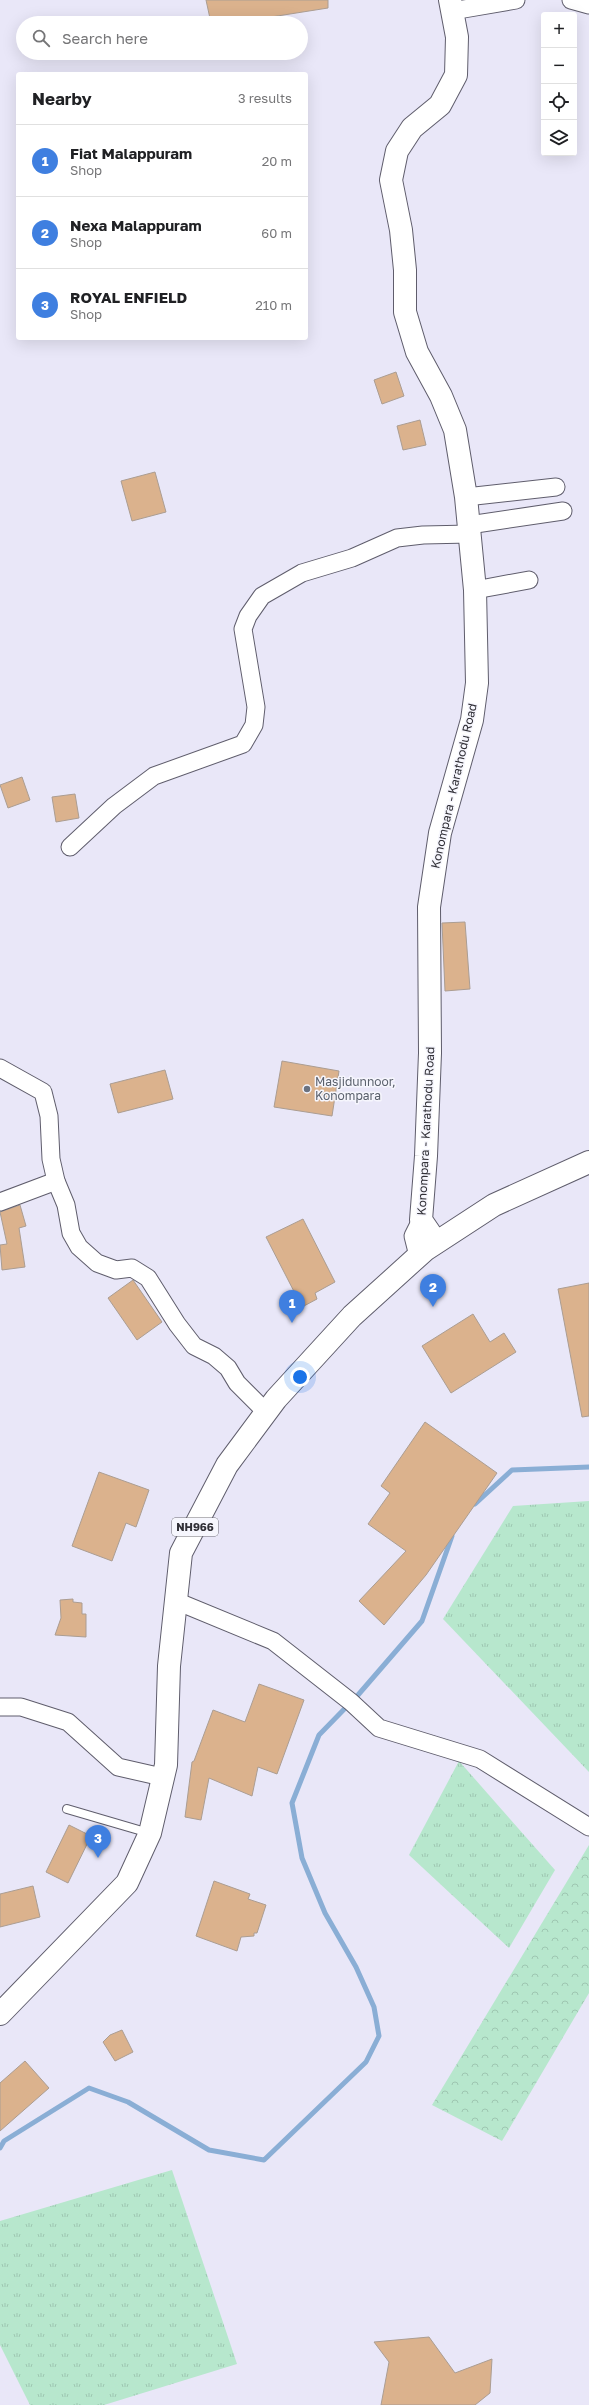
<!DOCTYPE html>
<html lang="en">
<head>
<meta charset="utf-8">
<style>
  body { margin:0; font-family:"Golos Text",sans-serif; background:#f2f2f2; color:#202124 }
  .controls { position:absolute; right:12px; top:12px; display:grid; overflow:hidden; border-radius:4px; box-shadow:0 4px 16px #0002 }
  .controls button { width:36px; height:36px; display:grid; place-items:center; padding:0; border:0; border-bottom:1px solid #e0e0e0; background:#fff; color:#202124; font:20px sans-serif }
  .you { position:absolute; left:300px; top:1377px; width:14px; height:14px; margin:-10px; border:3px solid #fff; border-radius:50%; background:#1a73e8; box-shadow:0 0 0 6px #1a73e833 }
  .badge { display:grid; place-items:center; width:26px; height:26px; border-radius:50%; background:#1779e2; color:#fff; font-size:13px; font-weight:700 }
  .pin { position:absolute; translate:-50% -33px; filter:drop-shadow(0 1px 2px #0008) }
  .pin::after { content:''; position:absolute; top:21px; width:14px; height:12px; background:inherit; clip-path:polygon(0 0,100% 0,50% 100%) }
  .list { margin:0; padding:0; list-style:none }
  h2 { display:flex; justify-content:space-between; align-items:center; height:52px; margin:0; padding:0 16px; font-size:17px }
  h2 small { font-size:13px; font-weight:400; color:#757577 }
  .list li { display:grid; grid-template-columns:26px 1fr auto; gap:12px; align-items:center; box-sizing:border-box; height:72px; padding:0 16px; border-top:1px solid #e0e0e0 }
  .list b { display:block; font-size:15px; white-space:nowrap }
  .list p { margin:0; font-size:13px; white-space:nowrap; color:#757577 }
  .list em { font-size:13px; font-style:normal; color:#757577 }
  .icon { flex:none; width:22px; height:22px; fill:none; stroke:currentColor; stroke-width:2; stroke-linecap:round; stroke-linejoin:round }
  .map { position:relative; flex:none; width:589px; height:2405px; overflow:hidden }
  .search { position:absolute; background:#fff; box-shadow:0 4px 16px #0002; left:16px; top:16px; width:292px; height:44px; display:flex; align-items:center; gap:10px; box-sizing:border-box; padding:0 14px; border-radius:22px; color:#757577; font-size:15px }
  .panel { position:absolute; background:#fff; box-shadow:0 4px 16px #0002; left:16px; top:72px; width:292px; height:268px; border-radius:4px }
  .map>svg:first-child { display:block }
  .grass { fill:url(#grass-tufts) }
  .forest { fill:url(#forest-crowns) }
  .lines { fill:none; stroke-linecap:round; stroke-linejoin:round }
  .stream { stroke:#8aaed5; stroke-width:5 }
  .building { fill:#dbb28d; stroke:#ab9d92 }
  .service-casing { stroke:#5f5d6c; stroke-width:10 }
  .minor-casing { stroke:#5f5d6c; stroke-width:19 }
  .secondary-casing { stroke:#5f5d6c; stroke-width:24 }
  .trunk-casing { stroke:#5f5d6c; stroke-width:24 }
  .service { stroke:#fff; stroke-width:8 }
  .minor { stroke:#fff; stroke-width:17 }
  .secondary { stroke:#fff; stroke-width:22 }
  .trunk { stroke:#fff; stroke-width:22 }
  .worship-dot { fill:#6b7280; stroke:#f6f6fd; stroke-width:1.5 }
  .labels { text-anchor:middle; stroke-width:3; stroke-linejoin:round; paint-order:stroke }
  .shield { fill:#f6f6fd; stroke:#6c6b72; stroke-width:1 }
  .shield-label { font-size:11px; font-weight:bold; fill:#313037 }
  .street-label { font-size:12px; fill:#313037; stroke:#f6f6fd }
  .worship-label { font-size:12px; fill:#5b616d; stroke:#f6f6fd; text-anchor:start }
</style>
</head>
<body>
<div class="map">
<svg width="589" height="2405" viewBox="0 0 589 2405">
  <defs>
    <pattern id="grass-tufts" width="24" height="20" patternUnits="userSpaceOnUse"><rect width="24" height="20" fill="#b7e7cd"/><path d="M3 7l-1-3M5 7V3M7 7l1-3M15 17l-1-3M17 17v-4M19 17l1-3" fill="none" stroke="#9ec6b1"/></pattern>
    <pattern id="forest-crowns" width="20" height="18" patternUnits="userSpaceOnUse"><rect width="20" height="18" fill="#b7e7cd"/><path d="M2 6a3 3 0 1 1 6 0M12 15a3 3 0 1 1 6 0" fill="none" stroke="#9ec6b1"/></pattern>
  </defs>
  <rect width="100%" height="100%" fill="#e9e7f8"/>
  <g class="grass">
    <path d="M589 1501V1772L443 1619 513 1506Z"/>
    <path d="M459 1761 555 1870 509 1948 409 1855Z"/>
    <path d="M172 2170 237 2364 104 2405H30L0 2345V2221Z"/>
  </g>
  <path class="forest" d="M589 1845V1993L502 2141 432 2105Z"/>
  <g class="lines">
    <g class="stream">
      <path d="M475 1504 512 1470 589 1467"/>
      <path d="M0 2148 4 2141 89 2088 128 2102 209 2150 264 2160 366 2062 379 2036 374 2007 356 1967 325 1913 302 1858 292 1803 319 1735 358 1695 422 1621 452 1536"/>
    </g>
  </g>
  <g class="building">
    <path d="M206 0H328V8L233 23H211Z"/>
    <path d="M396 372 404 396 382 404 374 380Z"/>
    <path d="M420 420 426 445 403 450 397 426Z"/>
    <path d="M155 472 166 512 132 521 121 481Z"/>
    <path d="M22 777 30 800 8 808 0 785Z"/>
    <path d="M75 794 79 818 56 822 52 797Z"/>
    <path d="M465 922 470 989 445 991 442 923Z"/>
    <path d="M282 1061 339 1071 332 1116 274 1107Z"/>
    <path d="M165 1070 173 1099 118 1113 110 1084Z"/>
    <path d="M20 1205 26 1226 19 1228 25 1267 2 1270 0 1245 7 1244 0 1212Z"/>
    <path d="M303 1219 335 1282 315 1293 317 1299 302 1307 266 1237Z"/>
    <path d="M133 1280 162 1322 137 1340 108 1298Z"/>
    <path d="M589 1283V1416L582 1417 558 1289Z"/>
    <path d="M473 1314 490 1342 504 1333 516 1352 451 1393 422 1346Z"/>
    <path d="M425 1422 497 1473 426 1575 384 1625 359 1601 406 1551 368 1524 390 1493 381 1486Z"/>
    <path d="M99 1472 149 1490 136 1527 126 1523 112 1561 72 1546Z"/>
    <path d="M73 1599V1602L82 1603V1614H86V1637L55 1635 61 1618 60 1600Z"/>
    <path d="M259 1684 304 1700 277 1774 258 1767 252 1796 209 1778 201 1820 185 1817 192 1762 194 1761 213 1710 245 1722Z"/>
    <path d="M69 1825 91 1836 68 1883 46 1872Z"/>
    <path d="M214 1881 250 1894 248 1899 266 1905 257 1933H254V1936L241 1937 237 1951 196 1936Z"/>
    <path d="M33 1886 40 1917 0 1927V1894Z"/>
    <path d="M122 2030 133 2052 115 2061 103 2042 110 2035Z"/>
    <path d="M25 2061 49 2088 0 2131V2083Z"/>
    <path d="M429 2337 455 2373 492 2359 490 2393 475 2405H381L389 2362 374 2342Z"/>
  </g>
  <g class="lines">
    <g class="service-casing">
      <path id="service" d="M67 1809 149 1833"/>
    </g>
    <g class="minor-casing">
      <g id="minor">
        <path d="M571 0 589 5"/>
        <path d="M452 11 516 0"/>
        <path d="M466 497 556 487"/>
        <path d="M469 525 563 511"/>
        <path d="M475 590 529 580"/>
        <path d="M70 847 114 806 154 776 243 744 254 725 256 707 243 629 248 616 262 596 302 573 352 558 397 538 423 535 470 534"/>
        <path d="M0 1068 43 1092 49 1116 51 1159 56 1181 66 1205 71 1233 79 1247 97 1263 116 1270 132 1268 148 1278 177 1324 194 1346 214 1356 228 1368 237 1383 266 1412"/>
        <path d="M0 1202 56 1181"/>
        <path d="M418 1256 413 1236 421 1220"/>
        <path d="M176 1601 273 1641 351 1702 379 1728 480 1759 589 1827"/>
        <path d="M0 1707H21L68 1722 118 1767 162 1777"/>
      </g>
    </g>
    <g class="secondary-casing">
      <path id="secondary" d="M436 1242 421 1220 426 1156 430 1053 429 907 440 833 472 720 477 683 475 590 466 497 455 430 441 396 417 352 405 312V270L401 230 391 180 397 151 412 128 440 105 456 75 457 37 450 0"/>
    </g>
    <g class="trunk-casing">
      <path id="trunk" d="M0 2014 127 1883 150 1833 166 1765 169 1666 181 1553 227 1465 276 1399 352 1316 425 1250 494 1205 589 1162"/>
    </g>
    <use href="#service" class="service"/>
    <use href="#minor" class="minor"/>
    <use href="#secondary" class="secondary"/>
    <use href="#trunk" class="trunk"/>
  </g>
  <circle class="worship-dot" cx="307" cy="1089" r="4"/>
  <g class="labels">
    <rect class="shield" x="172" y="1518" width="46" height="18" rx="3"/>
    <g class="shield-label">
      <text x="195" y="1531">NH966</text>
    </g>
    <g class="street-label">
      <text transform="translate(454 786) rotate(-77)" y="4">Konompara - Karathodu Road</text>
      <text transform="translate(426 1131) rotate(-87)" y="4">Konompara - Karathodu Road</text>
    </g>
    <g class="worship-label">
      <text x="315" y="1086">Masjidunnoor,<tspan x="315" dy="14">Konompara</tspan></text>
    </g>
  </g>
</svg>
<div class="controls">
<button>+</button>
<button>−</button>
<button><svg class="icon" aria-label="locate" viewBox="0 0 24 24"><circle cx="12" cy="12" r="6"/><path d="M12 2v4M12 18v4M2 12h4M18 12h4"/></svg></button>
<button><svg class="icon" aria-label="layers" viewBox="0 0 24 24"><path d="M12 4l9 5-9 5-9-5zM3 14l9 5 9-5"/></svg></button>
</div>
<div class="you"></div>
<div class="pin badge" style="left:292px;top:1323px;background:#3f7fe0">1</div>
<div class="pin badge" style="left:433px;top:1307px;background:#3f7fe0">2</div>
<div class="pin badge" style="left:98px;top:1858px;background:#3f7fe0">3</div>
<div class="search"><svg class="icon" aria-label="search" viewBox="0 0 24 24"><circle cx="10" cy="10" r="6"/><path d="M15 15l6 6"/></svg>Search here</div>
<section class="panel">
<h2>Nearby<small>3 results</small></h2>
<ul class="list">
<li><span class="badge" style="background:#3f7fe0">1</span><div><b>Fiat Malappuram</b><p>Shop</p></div><em>20 m</em></li>
<li><span class="badge" style="background:#3f7fe0">2</span><div><b>Nexa Malappuram</b><p>Shop</p></div><em>60 m</em></li>
<li><span class="badge" style="background:#3f7fe0">3</span><div><b>ROYAL ENFIELD</b><p>Shop</p></div><em>210 m</em></li>
</ul>
</section>
</div>
</body>
</html>
